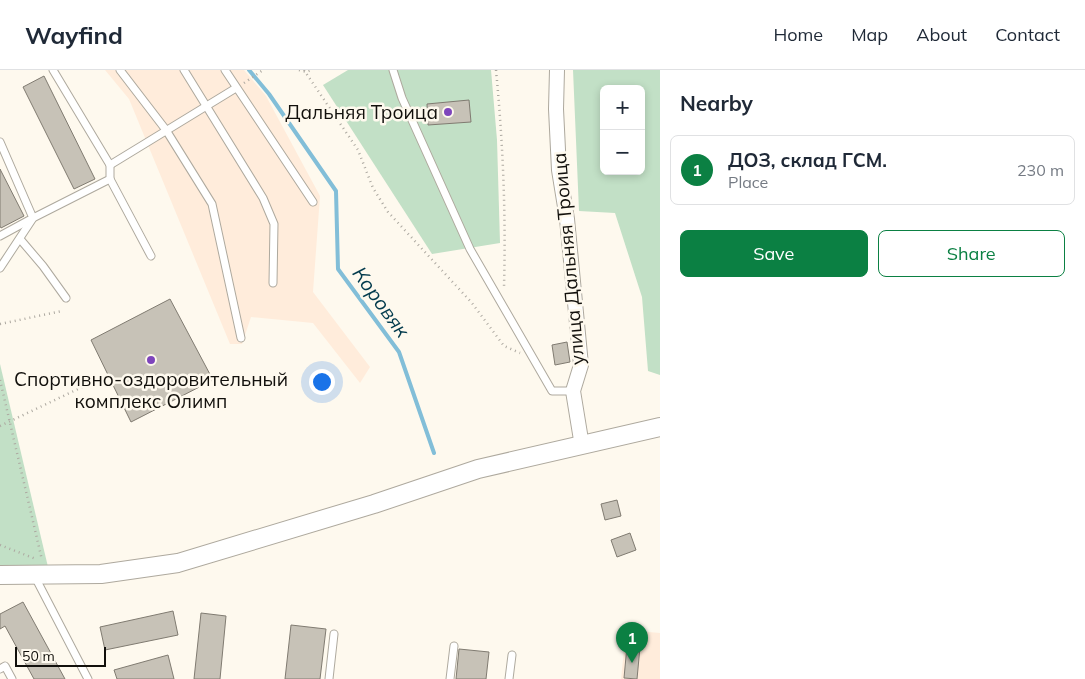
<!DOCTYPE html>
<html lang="en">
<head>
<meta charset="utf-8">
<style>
  body { margin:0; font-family:Mulish,sans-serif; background:#f6f6f7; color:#1f2937 }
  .controls { position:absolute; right:15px; top:15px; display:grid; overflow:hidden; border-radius:8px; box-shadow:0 2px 8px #0003 }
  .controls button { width:45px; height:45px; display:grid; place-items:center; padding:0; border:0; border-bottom:1px solid #e0e1e3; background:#fff; color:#1f2937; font:25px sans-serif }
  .scale { position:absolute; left:15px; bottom:12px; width:91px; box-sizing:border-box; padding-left:5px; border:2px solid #12100c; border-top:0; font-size:14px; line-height:18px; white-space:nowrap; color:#12100c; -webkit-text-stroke:4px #fef9ee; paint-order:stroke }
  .you { position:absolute; left:321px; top:311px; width:18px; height:18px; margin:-12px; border:4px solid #fff; border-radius:50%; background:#1a73e8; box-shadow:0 0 0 8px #1a73e833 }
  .badge { display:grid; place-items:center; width:32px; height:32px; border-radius:50%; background:#0b8043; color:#fff; font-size:16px; font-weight:700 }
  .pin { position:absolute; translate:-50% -41px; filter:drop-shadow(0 1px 2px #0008) }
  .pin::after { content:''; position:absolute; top:26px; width:18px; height:15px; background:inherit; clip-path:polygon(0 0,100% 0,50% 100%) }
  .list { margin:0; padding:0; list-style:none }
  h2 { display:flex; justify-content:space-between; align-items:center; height:65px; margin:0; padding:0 20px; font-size:21px }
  h2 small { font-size:16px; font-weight:400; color:#747a83 }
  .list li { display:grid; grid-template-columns:32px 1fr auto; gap:15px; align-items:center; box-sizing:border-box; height:70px; margin:0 10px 10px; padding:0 10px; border:1px solid #e0e1e3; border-radius:8px }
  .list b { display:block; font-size:19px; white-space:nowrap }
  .list p { margin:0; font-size:16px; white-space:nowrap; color:#747a83 }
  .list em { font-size:16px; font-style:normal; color:#747a83 }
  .actions { display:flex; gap:10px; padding:15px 20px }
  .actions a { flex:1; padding:11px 0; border:1px solid #0b8043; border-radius:8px; text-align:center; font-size:18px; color:#0b8043 }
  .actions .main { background:#0b8043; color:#fff }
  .map { position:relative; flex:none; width:660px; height:609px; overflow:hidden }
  header { display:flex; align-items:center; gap:30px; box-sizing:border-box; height:70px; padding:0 25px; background:#fff; border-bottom:1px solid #e0e1e3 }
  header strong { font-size:24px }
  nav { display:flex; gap:28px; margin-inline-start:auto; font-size:18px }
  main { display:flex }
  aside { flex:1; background:#fff }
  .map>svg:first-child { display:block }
  .industrial { fill:#ffecdb }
  .green { fill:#c2e0c6; fill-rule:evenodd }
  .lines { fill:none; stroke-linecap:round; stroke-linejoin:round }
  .stream { stroke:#82bed8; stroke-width:4 }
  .building { fill:#c7c2b7; stroke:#807b71 }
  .service-casing { stroke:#aea99e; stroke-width:9 }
  .minor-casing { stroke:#aea99e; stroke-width:16 }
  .tertiary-casing { stroke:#aea99e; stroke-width:20 }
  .path { stroke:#ada9a1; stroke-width:2.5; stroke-dasharray:1 4; stroke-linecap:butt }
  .service { stroke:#fff; stroke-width:7 }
  .minor { stroke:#fff; stroke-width:14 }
  .tertiary { stroke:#fff; stroke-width:18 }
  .poi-dot { fill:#7e45bc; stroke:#fef9ee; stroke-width:2 }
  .labels { text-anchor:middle; stroke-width:5; stroke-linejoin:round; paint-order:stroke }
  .poi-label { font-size:19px; fill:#12100c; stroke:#fef9ee; text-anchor:end }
  .street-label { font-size:19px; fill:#12100c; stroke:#fef9ee }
  .water-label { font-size:20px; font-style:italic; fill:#023a4c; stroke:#fef9ee }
</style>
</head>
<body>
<header>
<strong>Wayfind</strong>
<nav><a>Home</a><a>Map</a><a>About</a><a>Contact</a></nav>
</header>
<main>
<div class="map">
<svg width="660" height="609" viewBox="0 0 660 609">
  <rect width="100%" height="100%" fill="#fef9ee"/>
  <g class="industrial">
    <path d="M105 0H244L266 26 320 126 313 222 370 297 360 313 313 253 251 247 242 274H230L129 29Z"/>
    <path d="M626 560 660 563V609H621Z"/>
  </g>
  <g class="green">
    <path d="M348 0H491L497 70 500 173 432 184 323 15Z"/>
    <path d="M573 0H660V305L648 301 642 227 615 143 579 141ZM604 19H641V101H604Z"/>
    <path d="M0 294 48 497 0 498Z"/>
  </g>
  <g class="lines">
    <path class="stream" d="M249 0 269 24 336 121 338 199 399 282 434 383"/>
  </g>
  <g class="building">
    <path d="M44 6 95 109 74 119 23 17Z"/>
    <path d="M469 30 471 52 428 55 427 34Z"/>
    <path d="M0 99 24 146 1 158 0 156Z"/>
    <path d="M170 229 213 310 131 352 91 270Z"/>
    <path d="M567 272 570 292 555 295 552 275Z"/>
    <path d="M617 430 621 446 605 450 601 434Z"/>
    <path d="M630 463 636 480 617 487 611 470Z"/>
    <path d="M23 532 65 609H34L5 556 0 559V544Z"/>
    <path d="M173 541 178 565 105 580 100 557Z"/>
    <path d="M201 543 226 546 220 609H194Z"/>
    <path d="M291 555 326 559 320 609H285Z"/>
    <path d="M627 576 640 577 637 609 624 608Z"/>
    <path d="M459 579 489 582 486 609H456Z"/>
    <path d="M168 585 174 609H117L114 600Z"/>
  </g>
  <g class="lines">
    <g class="service-casing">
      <g id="service">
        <path d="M120 0 166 60 212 134 241 268"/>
        <path d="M184 0 263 128 274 154 273 213"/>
        <path d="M225 0 313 132"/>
        <path d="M393 0 402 28 470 179 552 321H573"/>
        <path d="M0 72 33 148 0 166"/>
        <path d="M110 95 236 18"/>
        <path d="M110 109 151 186"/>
        <path d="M20 169 43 196 66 228"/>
        <path d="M0 198 33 148 110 109V95L53 0"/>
        <path d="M34 505 88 609"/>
        <path d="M0 599 5 596 12 609"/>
        <path d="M329 609 334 564"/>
        <path d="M450 609 454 576"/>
        <path d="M509 609 512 585"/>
      </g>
    </g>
    <g class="minor-casing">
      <path id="minor" d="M557 0 556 39 559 100 567 149 581 295 573 321 582 376"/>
    </g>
    <g class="tertiary-casing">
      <path id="tertiary" d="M0 505 101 504 178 493 374 434 478 399 660 357"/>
    </g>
    <g class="path">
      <path d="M299 0 306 2 311 0"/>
      <path d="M304 0 358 80 373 118 388 142 472 233 504 276 520 283"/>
      <path d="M496 0C503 73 506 144 504 217"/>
      <path d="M244 13 263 0"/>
      <path d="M0 254 62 241"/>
      <path d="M0 310 42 490"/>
      <path d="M0 356 97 310"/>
      <path d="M0 475 36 489"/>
    </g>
    <use href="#service" class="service"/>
    <use href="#minor" class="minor"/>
    <use href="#tertiary" class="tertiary"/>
  </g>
  <g class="poi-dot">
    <circle cx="448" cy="42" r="5"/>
    <circle cx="151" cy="290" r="5"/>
  </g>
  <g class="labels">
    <g class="poi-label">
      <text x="438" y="49">Дальняя Троица</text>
      <text x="151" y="316" text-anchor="middle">Спортивно-оздоровительный<tspan x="151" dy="22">комплекс Олимп</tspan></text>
    </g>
    <g class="street-label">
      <text transform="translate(568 189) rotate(-95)" y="7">улица Дальняя Троица</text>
    </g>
    <g class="water-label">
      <text transform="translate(381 232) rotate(54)" y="7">Коровяк</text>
    </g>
  </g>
</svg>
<div class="controls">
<button>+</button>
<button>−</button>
</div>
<div class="scale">50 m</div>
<div class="you"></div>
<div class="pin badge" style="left:632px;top:593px">1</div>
</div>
<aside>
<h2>Nearby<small></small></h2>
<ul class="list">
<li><span class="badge">1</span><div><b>ДОЗ, склад ГСМ.</b><p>Place</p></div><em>230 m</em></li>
</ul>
<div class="actions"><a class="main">Save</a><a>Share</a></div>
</aside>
</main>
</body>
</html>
